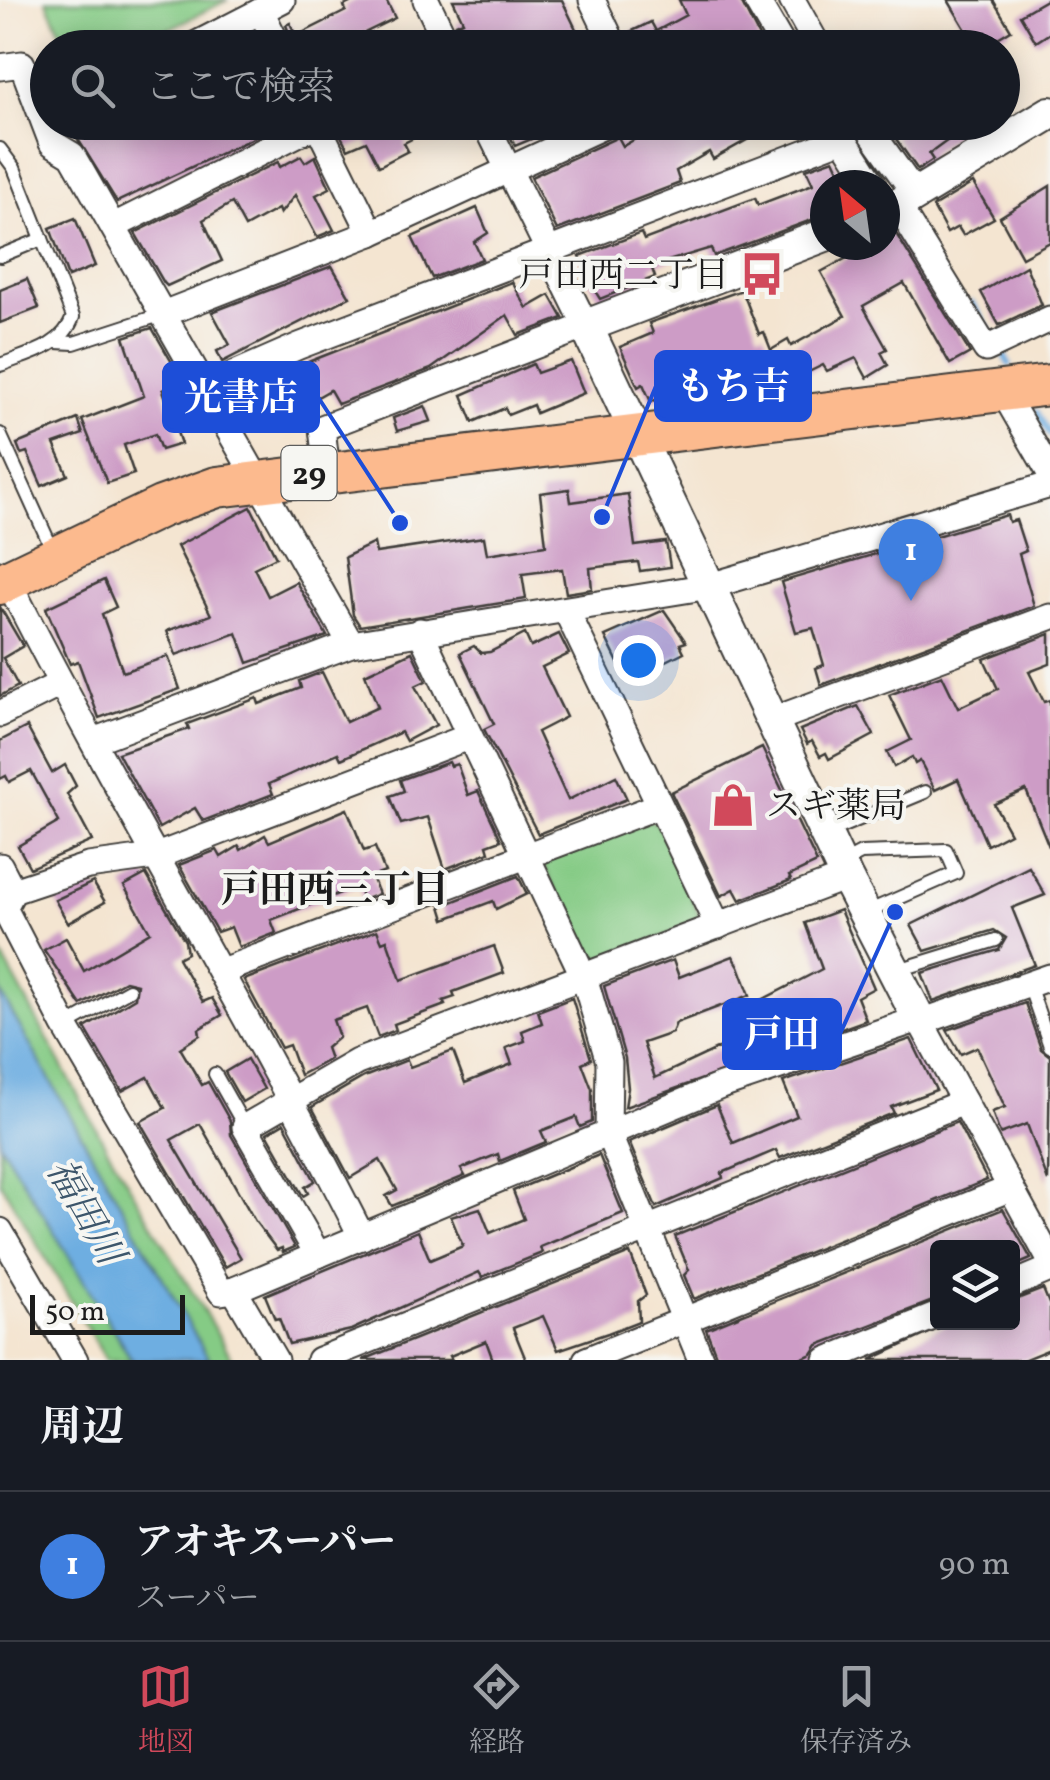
<!DOCTYPE html>
<html lang="ja">
<head>
<meta charset="utf-8">
<style>
  body { margin:0; font-family:Vollkorn,"Noto Serif JP",serif; background:#20242c; color:#f1f3f6 }
  .controls { position:absolute; right:30px; bottom:30px; display:grid; overflow:hidden; border-radius:10px; box-shadow:0 5px 25px #0003 }
  .controls button { width:90px; height:90px; display:grid; place-items:center; padding:0; border:0; border-bottom:2px solid #363941; background:#171b24; color:#f1f3f6; font:50px sans-serif }
  .compass { position:absolute; left:810px; top:170px; width:90px; height:90px; border-radius:50%; background:#171b24; box-shadow:0 5px 25px #0003; rotate:331deg }
  .scale { position:absolute; left:30px; bottom:25px; width:155px; box-sizing:border-box; padding-left:10px; border:5px solid #1c1c1c; border-top:0; font-size:28px; line-height:35px; white-space:nowrap; color:#1c1c1c; -webkit-text-stroke:8px #f6f6f2; paint-order:stroke }
  .you { position:absolute; left:638px; top:660px; width:35px; height:35px; margin:-25px; border:8px solid #fff; border-radius:50%; background:#1a73e8; box-shadow:0 0 0 15px #1a73e833 }
  .badge { display:grid; place-items:center; width:65px; height:65px; border-radius:50%; background:#d1495b; color:#fff; font-size:32px; font-weight:700 }
  .pin { position:absolute; translate:-50% -82px; filter:drop-shadow(0 2px 5px #0008) }
  .pin::after { content:''; position:absolute; top:52px; width:35px; height:30px; background:inherit; clip-path:polygon(0 0,100% 0,50% 100%) }
  .list { margin:0; padding:0; list-style:none }
  h2 { display:flex; justify-content:space-between; align-items:center; height:130px; margin:0; padding:0 40px; font-size:42px }
  h2 small { font-size:32px; font-weight:400; color:#9ea1a6 }
  .list li { display:grid; grid-template-columns:65px 1fr auto; gap:30px; align-items:center; box-sizing:border-box; height:150px; padding:0 40px; border-top:2px solid #363941 }
  .list b { display:block; font-size:38px; white-space:nowrap }
  .list p { margin:0; font-size:32px; white-space:nowrap; color:#9ea1a6 }
  .list em { font-size:32px; font-style:normal; color:#9ea1a6 }
  .icon { flex:none; width:55px; height:55px; fill:none; stroke:currentColor; stroke-width:2; stroke-linecap:round; stroke-linejoin:round }
  .map { position:relative; flex:none; width:1050px; height:1360px; overflow:hidden }
  .search { position:absolute; background:#171b24; box-shadow:0 5px 25px #0003; left:30px; right:30px; top:30px; height:110px; display:flex; align-items:center; gap:25px; box-sizing:border-box; padding:0 35px; border-radius:55px; color:#9ea1a6; font-size:38px }
  .sheet { height:280px; background:#171b24 }
  nav { display:flex; justify-content:space-around; align-items:center; box-sizing:border-box; height:140px; border-top:2px solid #363941; background:#171b24; font-size:28px; color:#9ea1a6 }
  nav a { display:grid; justify-items:center; gap:5px }
  nav .on { color:#d1495b }
  .map>svg:first-child { display:block }
  .green { fill:#85cb85; stroke:#507450; stroke-width:2.5 }
  .water { fill:#6eaee1; stroke:#45657e; stroke-width:2.5 }
  .lines { fill:none; stroke-linecap:round; stroke-linejoin:round }
  .stream { stroke:#6eaee1; stroke-width:6 }
  .building { fill:#cd9cc6 }
  .service-casing { stroke:#3c3a37; stroke-width:16 }
  .minor-casing { stroke:#3c3a37; stroke-width:29 }
  .tertiary-casing { stroke:#3c3a37; stroke-width:36 }
  .primary-casing { stroke:#3c3a37; stroke-width:44 }
  .service { stroke:#fff; stroke-width:12 }
  .minor { stroke:#fff; stroke-width:25 }
  .tertiary { stroke:#fff; stroke-width:32 }
  .primary { stroke:#fcba8e; stroke-width:40 }
  .labels { text-anchor:middle; stroke-width:8; stroke-linejoin:round; paint-order:stroke }
  .shield { fill:#f6f6f2; stroke:#5d5d5c; stroke-width:2.5 }
  .shield-label { font-size:32px; font-weight:bold; fill:#1c1c1c }
  .poi-label { font-size:35px; fill:#1c1c1c; stroke:#f6f6f2; text-anchor:end }
  .neighbourhood-label { font-size:38px; font-weight:bold; fill:#1c1c1c; stroke:#f6f6f2 }
  .water-label { font-size:38px; font-style:italic; fill:#3d566b; stroke:#f6f6f2 }
  .leader { fill:none; stroke:#1d4ed8; stroke-width:4 }
  .callout-dot { fill:#1d4ed8; stroke:#f6f6f2; stroke-width:4 }
  .callout { fill:#1d4ed8; stroke:#1d4ed8; stroke-width:4 }
  .callout-label { font-size:38px; text-anchor:middle; font-weight:bold; fill:#fff }
</style>
</head>
<body>
<div class="map">
<svg width="1050" height="1360" viewBox="0 0 1050 1360">
  <rect width="100%" height="100%" fill="#f6f6f2"/>
  <filter id="ink" filterUnits="userSpaceOnUse"><feTurbulence type="fractalNoise" baseFrequency=".01" numOctaves="2"/><feDisplacementMap in="SourceGraphic" scale="20" xChannelSelector="R" yChannelSelector="G"/><feConvolveMatrix kernelMatrix="1 2 1 2 8 2 1 2 1" color-interpolation-filters="sRGB"/></filter>
  <filter id="wash" filterUnits="userSpaceOnUse"><feTurbulence type="fractalNoise" baseFrequency=".0048" numOctaves="4" result="noise"/><feDisplacementMap in="SourceGraphic" scale="40" xChannelSelector="R" yChannelSelector="G"/><feGaussianBlur stdDeviation="2.25" result="paint"/><feColorMatrix in="noise" values="0 0 0 0 0 0 0 0 0 0 0 0 0 0 0 0 0 1.4 0 .05"/><feComposite in="paint" operator="in"/></filter>
  <g filter="url(#wash)">
    <rect width="100%" height="100%" fill="#f4e5d1"/>
    <g class="green">
      <path d="M46 0H228L132 47H68Z"/>
      <path d="M648 820 658 823 700 916 696 924 596 964 585 958 543 864 548 856Z"/>
      <path d="M0 952 107 1148 233 1360H209L0 992Z"/>
      <path d="M0 1143 132 1360H106L0 1182Z"/>
    </g>
    <path class="water" d="M0 992 209 1360H132L0 1143Z"/>
    <g class="lines">
      <g class="stream">
        <path d="M972 303 995 339"/>
        <path d="M1001 350 1009 364"/>
        <path d="M1037 412 1050 435"/>
      </g>
    </g>
    <g id="blocks">
      <g class="building">
        <path d="M356 0H386L395 18 352 39 357 48H295L286 25 290 23 296 36 346 11 344 6Z"/>
        <path d="M453 0H562L585 48H467L456 24 463 21Z"/>
        <path d="M679 0H740L759 37 757 42 734 48 729 38 710 48H631L626 34 651 22 656 31 686 15Z"/>
        <path d="M948 0H993L1011 30 981 48H939L966 30Z"/>
        <path d="M1046 0H1050V33L1036 42 1020 15Z"/>
        <path d="M96 122H256L262 134 117 202 76 136Z"/>
        <path d="M343 122H445L404 143 408 151 379 166 366 141 348 149 340 134 347 130Z"/>
        <path d="M503 122H572L515 146Z"/>
        <path d="M686 122H779L713 159 709 152 676 171 680 183 557 230 531 177 618 137 623 146 651 130 656 139Z"/>
        <path d="M899 122H973L929 154 933 160 918 170 894 136 903 129Z"/>
        <path d="M301 156 305 162 315 156 330 188 316 195 334 230 317 237 295 195 280 214 278 209 245 227 232 203 203 220 222 261 167 286 164 283 135 233 278 162 280 167Z"/>
        <path d="M834 159 846 185H825V215L714 256 711 248 651 266 655 277 600 299 590 283 580 256 641 233 644 240 755 198 758 205 813 184 806 169Z"/>
        <path d="M973 183 994 218 963 235 958 227 947 233 933 207Z"/>
        <path d="M1050 186V242L1022 257 1000 217Z"/>
        <path d="M477 208 488 233 474 242 482 259 432 278 412 237Z"/>
        <path d="M75 218 95 266 68 277 50 228Z"/>
        <path d="M895 232 970 353 950 364 904 283 863 306 887 349 881 352 888 365 867 378 856 358 827 371 823 365 790 381 788 377 762 388 759 383 724 395 723 390 711 395 700 365 666 378 673 392 651 402 643 384 638 387 620 347 653 333 649 323 742 290 759 334 764 332 771 350 788 340 791 346 845 316 821 272 871 245H885V237Z"/>
        <path d="M332 266 350 297 222 362 217 351 230 345 212 312Z"/>
        <path d="M1026 266 1042 305 999 325 981 292Z"/>
        <path d="M27 279 39 308 0 323V290Z"/>
        <path d="M512 282 527 308 550 295 563 318 518 335 507 315 431 369 338 404 330 390 300 407 280 373Z"/>
        <path d="M152 328 182 380 163 390 181 444 161 450 155 434 124 445 134 474 107 483 82 420 144 396 124 337Z"/>
        <path d="M571 361 584 393 536 413 533 405 508 415 505 408 473 422 462 395 533 364 537 373Z"/>
        <path d="M425 406 431 421 397 431 393 418Z"/>
        <path d="M78 419 83 434 54 444 68 475 42 486 27 452 21 454 17 444Z"/>
        <path d="M569 489 571 502 628 494 635 546 666 542 670 567 640 571 638 562 590 568 592 589 566 593 562 569 522 574 526 599 360 626 353 615 345 557 374 543 376 553 484 537 487 554 546 545 540 493Z"/>
        <path d="M251 507 276 557 254 568 268 596 296 582 327 636 248 663 237 633 176 655 167 631 211 615 177 546Z"/>
        <path d="M1007 515 1009 522 1016 520 1026 551 1019 554 1034 606 821 685 816 668 824 665 813 628 796 632 781 582Z"/>
        <path d="M104 580 116 607 102 614 123 672 168 656 180 689 99 718 78 661 70 664 46 608Z"/>
        <path d="M0 607 23 646 3 658 18 686 0 696Z"/>
        <path d="M664 610 686 642 680 644 684 652 627 681 605 636Z"/>
        <path d="M525 634 531 647 559 634 569 654 542 667 566 717 537 732 568 800 616 776 627 799 538 834 484 729 494 724 460 653 474 646 481 653 490 652Z"/>
        <path d="M1050 634V664L1029 672 1044 702 1050 700V849L1026 790 994 804 1010 833 987 845 958 779 935 790 920 761 915 764 912 757 894 767 887 752 911 740 889 695 942 675 958 708 998 689 984 659Z"/>
        <path d="M412 652 426 681 415 686 436 725 406 741 401 732 341 759 338 753 269 784 273 794 203 821 195 808 159 828 118 753 189 729 187 724 257 698 259 704 301 688 299 681 322 672 346 722 378 707 365 674Z"/>
        <path d="M858 706 874 735 829 759 826 753 820 756 812 741 807 744 800 730Z"/>
        <path d="M27 727 52 773 65 765 76 786 67 794 92 841 30 868 18 846 59 822 31 771 9 782 6 776 0 779V741Z"/>
        <path d="M762 748 817 863 789 876 791 880 740 900 734 889 721 896 671 792Z"/>
        <path d="M449 762 451 766 457 764 468 795 478 791 501 840 487 845 489 852 445 869 428 817 401 824 390 796 404 791 400 780Z"/>
        <path d="M347 809 364 851 375 847 385 872 372 877 379 894 363 900 358 886 271 920 276 933 239 947 231 927 217 932 179 865 217 850 221 857 239 846 241 850 265 835 269 842Z"/>
        <path d="M1029 867 1045 895 1012 908 1035 965 933 1001 922 973 999 950 1006 938 994 930 925 951 911 925Z"/>
        <path d="M146 874 185 941 187 953 178 958 203 1002 212 998 222 1015 199 1029 200 1035 180 1048 202 1085 208 1082 230 1121 231 1135 295 1247 283 1252 282 1248 277 1250 255 1221 200 1124 171 1140 241 1258 225 1267 140 1122 165 1108 148 1077 122 1091 85 1028 135 998 137 984 125 981 81 1005 44 950 66 938 84 971 150 932 124 886Z"/>
        <path d="M518 876 527 894 496 909 493 901 445 919 441 906Z"/>
        <path d="M93 882 105 902 68 923 55 900Z"/>
        <path d="M840 910 874 988 857 997 866 1020 625 1107 628 1088 625 1058 604 986 673 960 679 977 733 956 739 966 750 995 676 1023 672 1033 643 1043 655 1078 764 1027 752 1005 822 969 805 923Z"/>
        <path d="M377 930 382 942 387 940 401 980 494 946 504 973 453 992 455 997 443 1001 445 1005 394 1024 396 1030 378 1037 367 1008 333 1020 339 1037 326 1048 330 1059 300 1075 289 1045 281 1048 244 980Z"/>
        <path d="M572 998 591 1059 582 1063 592 1089V1122L580 1127 576 1117 541 1131 546 1142 500 1161 498 1154 461 1169 465 1176 392 1206 386 1196 397 1190 380 1160 350 1178 312 1107 364 1077 407 1060 410 1067 453 1051 465 1083 512 1064 506 1048 525 1041 522 1031 542 1023 538 1011Z"/>
        <path d="M1025 1003 1041 1049 1050 1056 1048 1181 1027 1124 1000 1134 992 1112 1005 1107 977 1047 961 1054 947 1030Z"/>
        <path d="M911 1039 936 1090 891 1107 894 1113 780 1158 776 1150 741 1165 722 1173 723 1178 656 1207 629 1142 717 1105 733 1143 797 1116 783 1082Z"/>
        <path d="M247 1059 264 1089 242 1102 225 1072Z"/>
        <path d="M957 1122 987 1180 694 1299 684 1275 689 1270 675 1236Z"/>
        <path d="M284 1123 315 1181 305 1187 308 1193 303 1196 267 1133Z"/>
        <path d="M599 1155 623 1213 540 1247 542 1253 482 1277 479 1272 351 1330 289 1344 279 1318 275 1319 265 1295 418 1231 430 1260 463 1246 451 1217 480 1208 490 1233 524 1219 513 1191Z"/>
        <path d="M1003 1209 1031 1259 1012 1267V1248H938V1299L818 1345 812 1354 798 1360H718L706 1329Z"/>
        <path d="M630 1253 646 1295 638 1301 639 1321 608 1333 558 1350 543 1316 513 1328 526 1360H493L486 1341 450 1356 452 1360H363Z"/>
        <path d="M1043 1289 1050 1306V1349L1023 1360H870L953 1322H1012V1301Z"/>
      </g>
    </g>
  </g>
  <g filter="url(#ink)">
    <use href="#blocks" fill-opacity="0" stroke="#3c3a37" stroke-width="2.5"/>
    <g class="lines">
      <g class="service-casing">
        <g id="service">
          <path d="M911 48 929 37"/>
          <path d="M0 149 14 168 73 317C62 348 28 354 0 365"/>
          <path d="M0 256 42 239"/>
          <path d="M56 342 74 343 163 314"/>
          <path d="M0 434 53 551"/>
          <path d="M828 832 925 792"/>
          <path d="M840 864 861 853 946 850 956 873 867 912"/>
          <path d="M895 971 996 940"/>
          <path d="M1029 985 1050 1046"/>
          <path d="M65 1026 129 990"/>
          <path d="M215 1074 245 1127"/>
        </g>
      </g>
      <g class="minor-casing">
        <g id="minor">
          <path d="M426 0 449 48"/>
          <path d="M592 0 615 48"/>
          <path d="M756 0 784 48"/>
          <path d="M792 0 819 48"/>
          <path d="M261 11 279 48"/>
          <path d="M189 48 282 0"/>
          <path d="M0 67 22 64 52 143 72 155 351 644"/>
          <path d="M316 122 371 233"/>
          <path d="M833 122 873 185"/>
          <path d="M864 122 916 195"/>
          <path d="M898 206 986 349 1050 319"/>
          <path d="M114 226 317 124"/>
          <path d="M163 314 371 233 612 122"/>
          <path d="M203 388 299 346 843 138"/>
          <path d="M1002 390 1050 473"/>
          <path d="M327 471 322 428 586 326 485 122"/>
          <path d="M8 581C120 802 250 1015 362 1237"/>
          <path d="M566 610 718 926"/>
          <path d="M420 631 584 977 609 1062 608 1133 701 1360"/>
          <path d="M0 714 60 684"/>
          <path d="M773 720 1050 617"/>
          <path d="M468 737 154 857 88 866 13 891 4 908 65 1026 221 1292 234 1290 721 1086 919 1019 1050 1260"/>
          <path d="M93 741 351 644 710 586 1050 485"/>
          <path d="M0 866 13 891"/>
          <path d="M222 971 658 806"/>
          <path d="M921 1022 1050 977"/>
          <path d="M0 1231 75 1360"/>
          <path d="M318 1255 245 1127 357 1062 846 877"/>
          <path d="M1012 1285 1050 1269"/>
          <path d="M234 1290 275 1360"/>
          <path d="M319 1360 964 1102"/>
          <path d="M586 1360 1011 1188"/>
          <path d="M827 1360 938 1315"/>
        </g>
      </g>
      <g class="tertiary-casing">
        <g id="tertiary">
          <path d="M885 213 1050 113"/>
          <path d="M825 235 586 326 846 877 919 1019"/>
        </g>
      </g>
      <g class="primary-casing">
        <path id="primary" d="M0 584 161 507 217 487 1050 385"/>
      </g>
      <use href="#service" class="service"/>
      <use href="#minor" class="minor"/>
      <use href="#tertiary" class="tertiary"/>
      <use href="#primary" class="primary"/>
    </g>
  </g>
  <defs>
    <g id="bus-bare" transform="scale(3.45)"><path d="M-5-6H5V4H4V6H2V4H-2V6H-4V4H-5ZM-3.5-4V0h7V-4ZM-3.5 1.2v1.5H-2V1.2ZM2 1.2v1.5H3.5V1.2Z" fill="#d1495b" stroke="#f6f6f2" stroke-width="2.5" paint-order="stroke"/></g>
    <g id="shop-bare" transform="scale(3.45)"><path d="M-5-2.5h2.3a2.7 3.5 0 0 1 5.4 0H5L5.5 6h-11ZM-1.5-2.5h3a1.5 2.3 0 0 0-3 0Z" fill="#d1495b" stroke="#f6f6f2" stroke-width="2.5" paint-order="stroke"/></g>
  </defs>
  <g fill-rule="evenodd">
    <use href="#bus-bare" x="762" y="274"/>
    <use href="#shop-bare" x="733" y="805"/>
  </g>
  <g class="labels">
    <rect class="shield" x="281.5" y="446" width="55" height="54" rx="8"/>
    <g class="shield-label">
      <text x="309" y="484">29</text>
    </g>
    <g class="poi-label">
      <text x="729" y="286">戸田西二丁目</text>
      <text x="766" y="817" text-anchor="start">スギ薬局</text>
    </g>
    <g class="neighbourhood-label">
      <text x="335" y="902">戸田西三丁目</text>
    </g>
    <g class="water-label">
      <text transform="translate(86 1211) rotate(60)" y="13">福田川</text>
    </g>
  </g>
  <path class="leader" d="M602 517L656 386M400 523L318 397M895 912L840 1034"/>
  <g class="callout-dot">
    <circle cx="602" cy="517" r="10"/>
    <circle cx="400" cy="523" r="10"/>
    <circle cx="895" cy="912" r="10"/>
  </g>
  <g class="callout">
    <rect x="656" y="352" width="154" height="68" rx="10"/>
    <rect x="164" y="363" width="154" height="68" rx="10"/>
    <rect x="724" y="1000" width="116" height="68" rx="10"/>
  </g>
  <g class="callout-label">
    <text x="733" y="399">もち吉</text>
    <text x="241" y="410">光書店</text>
    <text x="782" y="1047">戸田</text>
  </g>
</svg>
<div class="controls">
<button><svg class="icon" aria-label="layers" viewBox="0 0 24 24"><path d="M12 4l9 5-9 5-9-5zM3 14l9 5 9-5"/></svg></button>
</div>
<svg class="compass" viewBox="-18 -18 36 36"><path d="M0-13l5 13h-10z" fill="#e53935"/><path d="M0 13l5-13h-10z" fill="#9ea1a6"/></svg>
<div class="scale">50 m</div>
<div class="you"></div>
<div class="pin badge" style="left:911px;top:601px;background:#3f7fe0">1</div>
<div class="search"><svg class="icon" aria-label="search" viewBox="0 0 24 24"><circle cx="10" cy="10" r="6"/><path d="M15 15l6 6"/></svg>ここで検索</div>
</div>
<section class="sheet">
<h2>周辺<small></small></h2>
<ul class="list">
<li><span class="badge" style="background:#3f7fe0">1</span><div><b>アオキスーパー</b><p>スーパー</p></div><em>90 m</em></li>
</ul>
</section>
<nav>
<a class="on"><svg class="icon" aria-label="map" viewBox="0 0 24 24"><path d="M3 6l6-2 6 2 6-2v14l-6 2-6-2-6 2zM9 4v14M15 6v14"/></svg>地図</a>
<a><svg class="icon" aria-label="directions" viewBox="0 0 24 24"><path d="M12 3l9 9-9 9-9-9zM9 14v-3h6M13 9l2 2-2 2"/></svg>経路</a>
<a><svg class="icon" aria-label="saved" viewBox="0 0 24 24"><path d="M7 4h10v16l-5-4-5 4z"/></svg>保存済み</a>
</nav>
</body>
</html>
